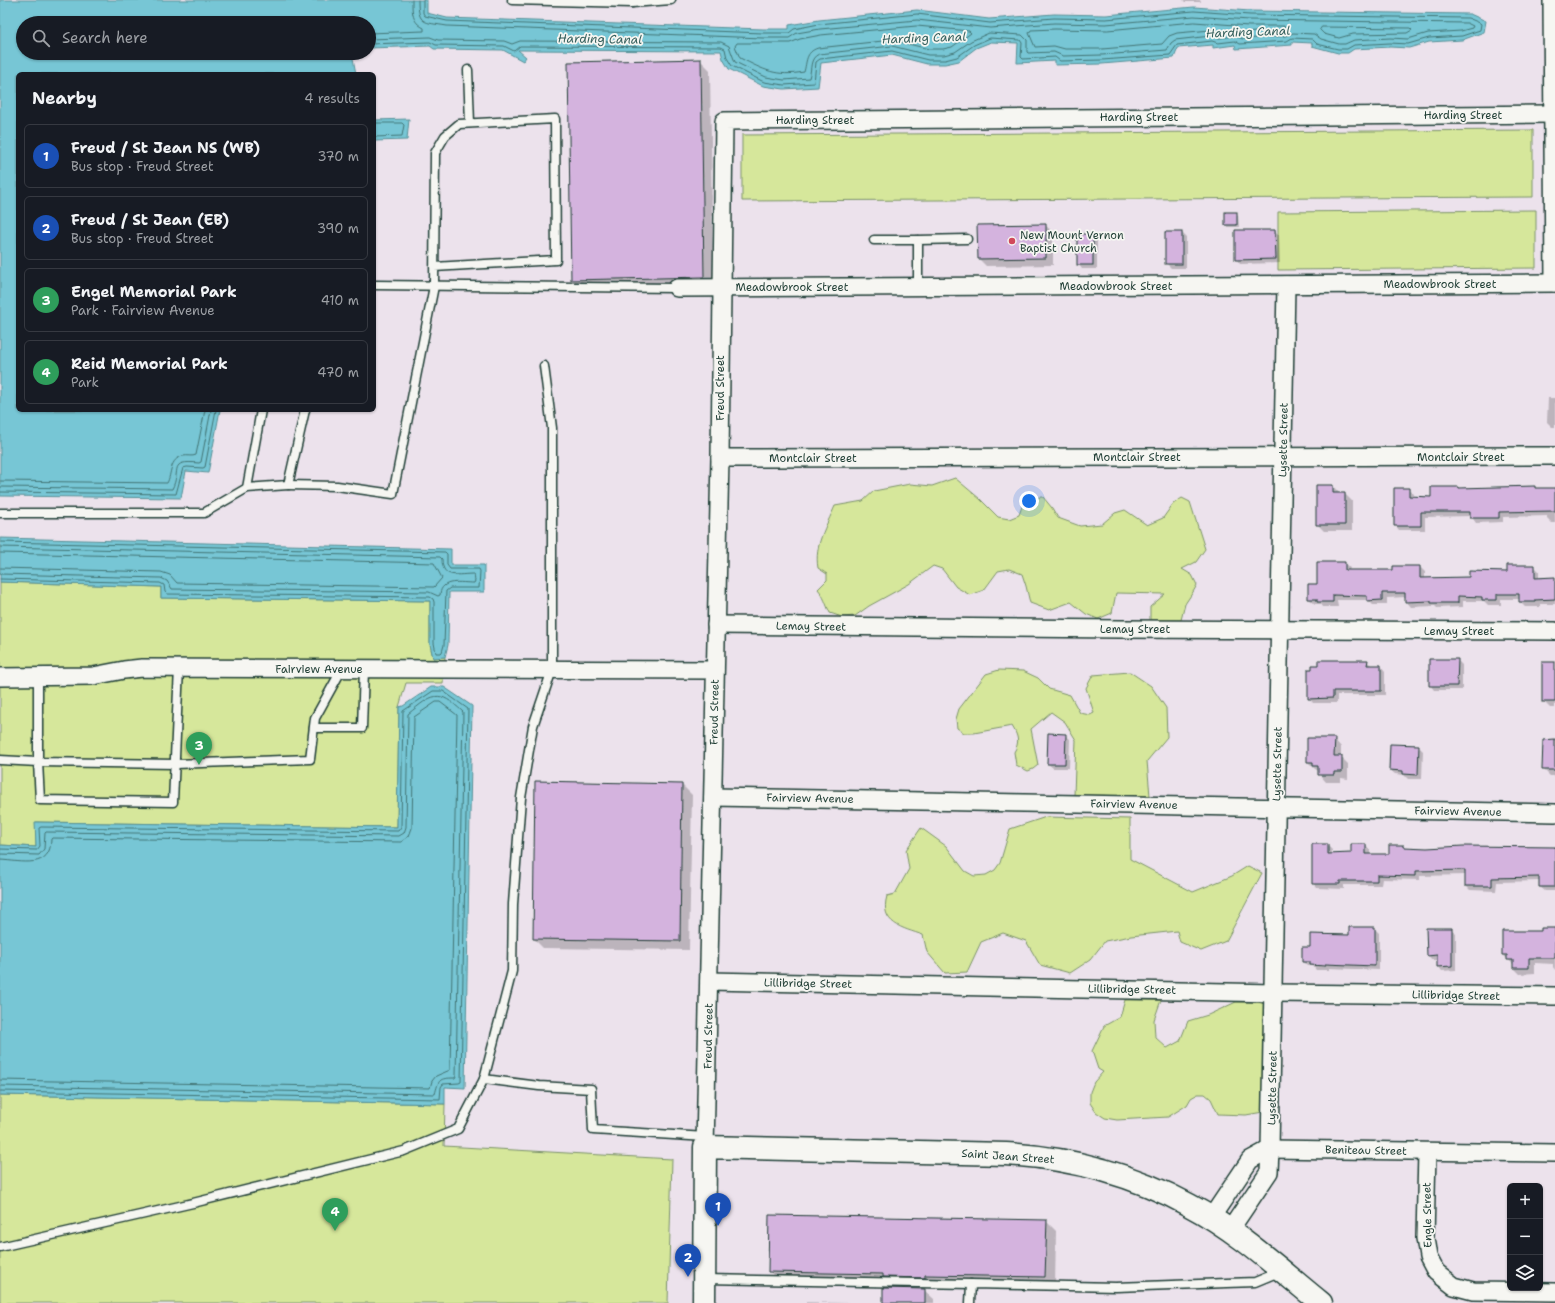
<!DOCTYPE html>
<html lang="en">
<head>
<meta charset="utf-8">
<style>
  body { margin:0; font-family:"Shantell Sans",sans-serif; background:#242831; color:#f1f3f6 }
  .controls { position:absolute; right:12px; bottom:12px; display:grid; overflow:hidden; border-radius:6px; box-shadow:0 1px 3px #0004 }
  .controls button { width:36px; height:36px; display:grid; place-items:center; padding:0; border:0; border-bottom:1px solid #363941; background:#171b24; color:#f1f3f6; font:20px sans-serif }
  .you { position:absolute; left:1029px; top:501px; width:14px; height:14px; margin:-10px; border:3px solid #fff; border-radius:50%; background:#1a73e8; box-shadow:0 0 0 6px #1a73e833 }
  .badge { display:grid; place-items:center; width:26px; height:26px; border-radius:50%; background:#d1495b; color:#fff; font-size:13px; font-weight:700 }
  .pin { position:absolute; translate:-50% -33px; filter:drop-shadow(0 1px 2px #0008) }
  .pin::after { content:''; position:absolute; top:21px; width:14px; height:12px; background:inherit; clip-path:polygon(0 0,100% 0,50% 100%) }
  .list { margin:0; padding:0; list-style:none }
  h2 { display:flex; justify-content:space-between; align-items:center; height:52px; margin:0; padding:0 16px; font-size:17px }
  h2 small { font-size:13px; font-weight:400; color:#9ea1a6 }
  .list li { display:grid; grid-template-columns:26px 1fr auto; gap:12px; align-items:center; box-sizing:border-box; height:64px; margin:0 8px 8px; padding:0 8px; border:1px solid #363941; border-radius:6px }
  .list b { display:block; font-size:15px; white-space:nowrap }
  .list p { margin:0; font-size:13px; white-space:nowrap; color:#9ea1a6 }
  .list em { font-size:13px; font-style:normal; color:#9ea1a6 }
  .icon { flex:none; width:22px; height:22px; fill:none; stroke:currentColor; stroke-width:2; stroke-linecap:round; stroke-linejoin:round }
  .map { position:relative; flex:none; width:1555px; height:1303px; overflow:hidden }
  .search { position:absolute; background:#171b24; box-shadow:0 1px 3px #0004; left:16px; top:16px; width:360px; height:44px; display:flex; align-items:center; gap:10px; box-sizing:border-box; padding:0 14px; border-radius:22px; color:#9ea1a6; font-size:15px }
  .panel { position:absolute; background:#171b24; box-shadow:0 1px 3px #0004; left:16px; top:72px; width:360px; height:340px; border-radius:6px }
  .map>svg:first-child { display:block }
  .green { fill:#d6e79b; stroke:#7a9268 }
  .water { fill:#77c6d5; stroke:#548f95 }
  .shadow { fill:#0003 }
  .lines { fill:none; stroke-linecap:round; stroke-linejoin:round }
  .shore { stroke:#427474; stroke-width:1 }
  .building { fill:#d4b3de; stroke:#1f3d34 }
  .lane-casing { stroke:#1f3d34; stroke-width:11 }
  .street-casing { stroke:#1f3d34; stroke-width:20 }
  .secondary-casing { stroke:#1f3d34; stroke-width:25 }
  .lane { stroke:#f6f6f2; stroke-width:8 }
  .street { stroke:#f6f6f2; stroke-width:17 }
  .secondary { stroke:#f6f6f2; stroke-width:22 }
  .poi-dot { fill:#d1495b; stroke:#f6f6f2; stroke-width:1.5 }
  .labels { text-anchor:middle; stroke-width:3.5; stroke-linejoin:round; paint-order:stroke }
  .street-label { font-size:11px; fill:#1f3d34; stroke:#f6f6f2 }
  .poi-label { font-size:11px; fill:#1f3d34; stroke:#f6f6f2; text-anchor:start }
  .water-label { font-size:12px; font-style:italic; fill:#355f5c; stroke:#f6f6f2 }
</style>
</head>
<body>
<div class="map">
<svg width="1555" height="1303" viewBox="0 0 1555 1303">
  <rect width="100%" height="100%" fill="#ece2ec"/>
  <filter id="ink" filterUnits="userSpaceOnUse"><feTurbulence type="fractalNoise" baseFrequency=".025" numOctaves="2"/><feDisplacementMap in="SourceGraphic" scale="8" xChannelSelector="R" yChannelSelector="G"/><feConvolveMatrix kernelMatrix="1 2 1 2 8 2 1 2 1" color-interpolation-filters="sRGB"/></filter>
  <g filter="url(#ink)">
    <g class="green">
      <path d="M1533 130V197L742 201V135Z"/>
      <path d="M1536 210V268L1278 270V212Z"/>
      <path d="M955 478 980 499 998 517 1009 519 1019 515 1025 498 1043 497 1052 508 1058 518 1080 526 1102 524 1115 513 1125 510 1147 525 1163 518 1173 504 1182 498 1190 502 1205 549 1196 562 1182 569 1192 575 1197 585 1193 592 1185 604 1181 620H1150V607L1165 594 1116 593 1112 613 1098 619 1086 614 1071 602 1049 610 1030 603 1026 586 1022 574 1009 569 998 571 984 590 970 595 956 587 942 569 933 566 909 584 869 606 855 616 842 617 830 613C826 605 824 596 818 589L827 580V574L818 568C814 545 826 527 835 506L863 501 874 491 910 484 932 486Z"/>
      <path d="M0 582 161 587V598L430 601V644L433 658 445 657 443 683H406L399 707 397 827 36 822V847L0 845Z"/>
      <path d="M999 670 1023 671 1038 678 1049 689 1070 695 1080 713 1090 715 1094 713 1086 688 1093 675 1130 672 1151 686 1166 708 1167 737 1147 761 1150 796 1074 795 1076 740 1065 722 1051 712 1031 729 1038 765 1033 769 1028 771 1016 765 1014 752C1020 742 1018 736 1012 726L974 733H964L957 728 956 719 959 709 986 674Z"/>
      <path d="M1046 817 1130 819V859L1193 892 1232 876 1248 866 1262 873 1226 941 1201 951 1180 942 1177 931 1131 936 1105 941 1090 960 1070 973 1040 965 1026 941 1003 933 981 942 967 972 945 973 927 952 923 935C903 928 879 924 887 896L895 894 909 869 906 850 921 828 946 846 965 871 974 876 986 875 995 870 1000 863 1010 829Z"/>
      <path d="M1125 1000H1161L1154 1020 1155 1037 1167 1048 1180 1041 1188 1021 1208 1015 1236 1002H1258L1264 1004 1265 1007 1263 1112 1246 1115 1218 1114 1211 1099 1205 1094H1198L1191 1098 1187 1105 1168 1117 1117 1120 1105 1118 1096 1112 1090 1103V1092L1094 1082 1103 1072 1098 1069 1092 1051 1104 1026 1120 1017Z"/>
      <path d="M0 1095 445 1104 444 1146 672 1159 668 1303H0Z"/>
    </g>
    <g class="water">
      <path d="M0 0H427V13L447 18 763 29H789V25L819 20 917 10 989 19 1054 14 1106 15 1194 7 1250 11 1470 14 1486 21 1484 32 1462 40 1429 42 1409 48 1390 47 1354 49 1348 53H1338L1312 46V43L1292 42V45L1236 49 1235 45 1213 48V45L1178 48 1174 58 1102 64 1055 65V61L1017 63 1018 43 991 42 976 48 959 61 945 64H927L892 55 821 63 818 87 784 89 763 86 729 69 723 59 721 51 518 50 526 57 523 61 503 50 434 49 430 46 369 48V23H23V53H352L356 74H18V410H220L208 473 186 471 181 498 0 496Z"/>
      <path d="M409 119 407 140 374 141V120Z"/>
      <path d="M0 538 451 549V565H484V592H449L448 645 445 657 433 658 430 644V601L161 598V587L0 582Z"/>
      <path d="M431 687H444L472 706 465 1088 445 1087V1104L0 1095V845L36 847 35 822 397 827 399 707 403 706Z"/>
    </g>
    <g class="shadow">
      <path d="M1183 0H1200L1201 2H1185Z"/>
      <path d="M700 60 710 70 713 287 582 289 572 279Z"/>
      <path d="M1236 213 1238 215 1239 227H1228L1226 225Z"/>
      <path d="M1045 225 1053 232V265L986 266 979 259Z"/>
      <path d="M1275 231 1279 235 1280 263 1240 264 1236 259Z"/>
      <path d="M1182 233 1186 237V268H1171L1166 263Z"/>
      <path d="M1092 235 1097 239V269H1082L1078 264Z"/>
      <path d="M1548 398H1555V427H1552L1547 422Z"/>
      <path d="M1333 486 1340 494H1345L1352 501V531H1324L1317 524Z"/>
      <path d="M1534 487 1537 489H1555V523H1552L1547 518V516L1503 517V522L1476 523 1471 516 1425 517V530H1399L1395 525 1409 489 1414 494V497L1432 498 1459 488 1460 489Z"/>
      <path d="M1344 563 1350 568 1349 571H1394L1420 567 1425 572V579L1470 578 1508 573 1534 566 1539 571V578H1555V604H1540V607H1525L1520 602V599H1501V605H1488L1484 601H1463V607L1437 608 1435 606 1411 607 1406 601V597L1387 598V605H1373L1368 600H1337L1338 607H1323L1321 604H1315L1309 599 1318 585Z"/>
      <path d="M1457 660 1462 665V690H1434L1430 685Z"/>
      <path d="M1367 661 1372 666H1381L1385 671V695H1337V703H1313L1309 698Z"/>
      <path d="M1555 663V708H1550L1543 701Z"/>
      <path d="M1065 735 1070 739 1069 768H1053L1048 764Z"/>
      <path d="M1334 739 1341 747V757L1348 764V779L1341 778V782H1326L1319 774V771L1315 769 1308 762Z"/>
      <path d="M1555 740V779V776H1550L1543 769Z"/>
      <path d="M1418 746 1423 751 1422 779H1408L1404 775 1395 774 1390 770Z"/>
      <path d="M682 785 692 795 689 950 543 948 534 939Z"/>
      <path d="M1327 845 1332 850V854H1352L1366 845 1370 850V855H1390L1404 846 1406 848 1555 849V891H1545L1540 887V881L1497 882 1496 891 1470 890 1466 886V875L1420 876V880L1382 879 1381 885H1344V889L1317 888 1313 883Z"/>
      <path d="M1374 928 1379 933V970L1329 968V970H1316L1313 966H1307L1303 962 1311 948Z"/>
      <path d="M1451 929 1456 933V970L1442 971 1438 966V960H1432L1428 955Z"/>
      <path d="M1555 929V970L1553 967V964L1535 963V973L1520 974 1514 968V965L1503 955 1542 932Z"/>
      <path d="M1046 1221 1056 1231 1055 1287 779 1281 769 1271Z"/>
      <path d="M924 1290 934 1299V1303H884Z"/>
      <path d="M806 1302 852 1303H806Z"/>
    </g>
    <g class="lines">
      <g class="shore">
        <path d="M1194 22 1249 26H1284L1285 28 1283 30 1244 33 1236 30 1220 32 1211 30 1177 33 1169 36 1162 44 1102 49H1065L1054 46 1035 47 1029 33 1031 30 1055 29 1107 30Z"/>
        <path d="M917 26 969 31 971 33 952 47 943 49H929L892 40 818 48C805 52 807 62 804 72 776 77 764 70 740 58L735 46 737 43H790L800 39 821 35Z"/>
        <path d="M1322 27 1410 28 1412 30 1407 33 1353 34 1339 38 1324 34 1320 30Z"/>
        <path d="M369 33 424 31V28C412 22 412 13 412 0"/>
        <path d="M369 39 430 37 438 40 504 41 512 44 520 41 721 42 729 46 735 62 766 77 784 80 809 78C812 69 809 58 819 54L892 46 928 55H944L955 52 971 41 989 33 1022 35 1027 40V52L1028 53 1054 52 1063 56 1102 55 1167 50 1171 43 1175 40 1211 36 1219 38 1235 36 1243 39 1285 36 1293 33 1314 34 1321 39 1339 44H1345L1354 40 1390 38 1408 39 1428 33 1461 31 1472 28 1473 26 1467 23 1249 20 1194 16 1106 24 1054 23 990 28 917 20 820 29 797 33 789 38H763L447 26C424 22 418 25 418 0"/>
        <path d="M369 44 430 42 436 45 504 46 514 51 520 46 721 47 725 49 727 58 732 66 764 82 784 85 814 83 816 62 820 59 892 51 928 60H945L957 57 974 45 990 38 1020 40 1022 43 1021 57 1023 59 1055 57 1060 61 1102 60 1170 55 1177 45 1212 41 1218 43 1235 41 1240 44 1287 41 1292 38 1312 39 1317 44 1338 49H1347L1354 45 1390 43 1408 44 1429 38 1462 36 1480 30 1481 24 1480 23 1468 18 1250 15 1194 11 1106 19 1054 18 990 23 917 14 819 24 794 29 789 33H763L447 21 425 16 423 13V0"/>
        <path d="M374 123H402L404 125 402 136 374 137"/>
        <path d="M0 481 167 483C172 474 169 459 183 456 188 455 192 457 196 455L205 410"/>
        <path d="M0 487 172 489C182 470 167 460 199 463L201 462 211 410"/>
        <path d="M0 492 176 494 183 468 187 467 203 468 205 467 216 410"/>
        <path d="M0 542 445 552 447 554V565L450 569H479L480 571 479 588H450L446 591 444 645 442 652 441 653H436L434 643V602L433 599 430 597 167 594 165 592 164 585 160 583 0 579"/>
        <path d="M0 547 440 557 442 559C442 580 458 574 474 574L475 581 474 583C461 583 441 578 440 595L438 596 429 592 172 589 167 581 161 578 0 574"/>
        <path d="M0 553 434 563 442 578 434 587 177 583 170 575 161 572 0 568"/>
        <path d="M0 849 37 850 40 846 39 828 41 827 398 831 401 827 403 711 433 691H443L468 709 461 1082 459 1083 443 1084 441 1087 440 1099 0 1091"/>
        <path d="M0 854 39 855 44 849 45 833 46 832 399 836 404 833 406 827 408 714C433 694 438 688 463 712L456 1076 455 1078C438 1078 439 1080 435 1094L0 1086"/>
        <path d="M0 860C22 861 51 870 51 839L52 838 401 842 409 836 412 828 414 717 436 702H440L457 715 450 1070 436 1076 432 1081 430 1088 0 1080"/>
      </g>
    </g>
    <g class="building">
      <path d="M701 59 704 277 571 280 568 62Z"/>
      <rect x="1225" y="212" width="12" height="13"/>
      <path d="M1046 224V258L978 259 977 225Z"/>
      <path d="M1235 230H1275L1276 259 1235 260Z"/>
      <rect x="1165" y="232" width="17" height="32"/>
      <rect x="1077" y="234" width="16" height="31"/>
      <path d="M1316 485H1333V493H1345V525H1316Z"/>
      <path d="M1535 486V488H1555V511L1499 512V518H1470V512H1421V526H1394V488H1409V496L1431 497V487H1459V488Z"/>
      <path d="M1317 562H1345V570H1393V566H1420V578L1469 577V571L1507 572V565H1535V578L1555 577V599L1535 600V602H1519V594H1497V600H1482V597L1458 596V603H1431V601L1405 602V593H1382V600L1367 601V596L1333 595V602H1317V599H1308V584H1317Z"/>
      <path d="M1429 659H1458L1457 686H1429Z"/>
      <path d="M1318 660H1368L1367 665H1381V691H1333V698L1308 699V669H1312V665H1318Z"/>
      <rect x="1542" y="662" width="13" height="40"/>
      <path d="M1048 733 1066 734 1065 764H1047Z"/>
      <path d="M1307 738H1335L1334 756H1342V772H1334V775H1318V766H1313V762H1307Z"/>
      <path d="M1555 739V770H1542L1543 740Z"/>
      <path d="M1390 744 1419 745 1418 775 1403 774V771L1389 770Z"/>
      <path d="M535 781 682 784 680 941 533 939Z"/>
      <path d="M1312 844H1328V854L1351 853V844H1366V854H1389V845H1404V847L1427 848 1463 846 1555 847V887H1539V877L1492 878V886H1465V870L1416 871V876L1377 875V881H1340V884H1312Z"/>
      <path d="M1349 927H1375V966L1325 964V966L1310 965V962H1302V947H1310V934L1349 935Z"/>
      <path d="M1426 928H1452V966L1437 967V955L1427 956Z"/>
      <path d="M1541 928H1555V958H1529V968H1513V960H1507V955H1502V931H1541Z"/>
      <path d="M769 1215 1047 1220 1045 1277 925 1275V1278L883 1277V1274L768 1272Z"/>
      <path d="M883 1288 925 1289V1303H883Z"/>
    </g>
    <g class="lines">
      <g class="lane-casing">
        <g id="lane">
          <path d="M512 0 632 3V0"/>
          <path d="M632 3 671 0"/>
          <path d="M468 70 470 123"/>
          <path d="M874 240H918"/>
          <path d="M374 285 677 288"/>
          <path d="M918 287V240L967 239"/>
          <path d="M288 485 337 486 393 494 434 286 435 153 445 136 459 124 555 119 556 260 434 267"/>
          <path d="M247 488 261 410"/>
          <path d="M0 513H204L247 488 288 485 305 410"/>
          <path d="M38 677V762L176 764 310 759 315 718 342 669"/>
          <path d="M314 728H362L364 669"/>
          <path d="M0 760 38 762 40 800 173 802 179 668"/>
          <path d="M484 1079 539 1086 591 1089 593 1130 706 1137"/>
          <path d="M0 1247 193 1203 404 1151 458 1129 484 1079 512 971 513 904 521 798 533 726 552 670V428L544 366"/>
          <path d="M706 1279 971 1284"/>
          <path d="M970 1303 971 1284 1116 1287 1255 1282 1279 1272"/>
        </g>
      </g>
      <g class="street-casing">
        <g id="street">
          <path d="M1552 0 1554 283"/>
          <path d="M677 288 1555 283"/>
          <path d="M720 458 1555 456"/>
          <path d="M716 625 1121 629 1555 631"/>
          <path d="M0 677 93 676 124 670 142 668 715 670"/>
          <path d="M713 797 1555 813"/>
          <path d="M709 981 1274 993 1555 996"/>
          <path d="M705 1147 720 458 724 121 1555 114"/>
          <path d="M1270 1149 1555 1153"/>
          <path d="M1427 1152 1425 1238 1428 1257 1436 1272 1454 1286 1473 1291 1555 1292"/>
          <path d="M1211 1218 1250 1160 1270 1149"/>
          <path d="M1230 1230 1269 1172 1270 1149 1286 285"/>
        </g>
      </g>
      <g class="secondary-casing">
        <path id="secondary" d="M704 1303 705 1147 1006 1154C1071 1158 1132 1174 1189 1205 1237 1230 1279 1269 1321 1303"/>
      </g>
      <use href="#lane" class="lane"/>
      <use href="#street" class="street"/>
      <use href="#secondary" class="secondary"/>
    </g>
  </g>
  <circle class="poi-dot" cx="1012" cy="241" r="4"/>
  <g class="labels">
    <g class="street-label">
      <text x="1463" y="119">Harding Street</text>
      <text x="1139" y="121">Harding Street</text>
      <text x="815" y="124">Harding Street</text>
      <text x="1440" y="288">Meadowbrook Street</text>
      <text x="1116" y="290">Meadowbrook Street</text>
      <text x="792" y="291">Meadowbrook Street</text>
      <text transform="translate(720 388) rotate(-90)" y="4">Freud Street</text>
      <text transform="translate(1283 440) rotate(-89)" y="4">Lysette Street</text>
      <text x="1137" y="461">Montclair Street</text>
      <text x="1461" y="461">Montclair Street</text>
      <text x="813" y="462">Montclair Street</text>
      <text transform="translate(811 626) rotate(1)" y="4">Lemay Street</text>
      <text x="1135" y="633">Lemay Street</text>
      <text x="1459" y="635">Lemay Street</text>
      <text x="319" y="673">Fairview Avenue</text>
      <text transform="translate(714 712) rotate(-89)" y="4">Freud Street</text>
      <text transform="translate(1277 764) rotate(-89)" y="4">Lysette Street</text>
      <text transform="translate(810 798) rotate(1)" y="4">Fairview Avenue</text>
      <text transform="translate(1134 804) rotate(1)" y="4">Fairview Avenue</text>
      <text transform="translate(1458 811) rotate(1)" y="4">Fairview Avenue</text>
      <text transform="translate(808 983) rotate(1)" y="4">Lillibridge Street</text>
      <text transform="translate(1132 989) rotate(1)" y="4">Lillibridge Street</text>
      <text transform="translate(1456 995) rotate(1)" y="4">Lillibridge Street</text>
      <text transform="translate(708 1036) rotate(-89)" y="4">Freud Street</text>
      <text transform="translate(1272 1088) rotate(-89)" y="4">Lysette Street</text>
      <text transform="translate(1366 1150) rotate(1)" y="4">Beniteau Street</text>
      <text transform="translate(1008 1156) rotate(4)" y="4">Saint Jean Street</text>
      <text transform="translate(1427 1215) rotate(-91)" y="4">Engle Street</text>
    </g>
    <g class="poi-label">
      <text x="1020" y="239">New Mount Vernon<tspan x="1020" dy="13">Baptist Church</tspan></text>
    </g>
    <g class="water-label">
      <text transform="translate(1248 32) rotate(-2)" y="4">Harding Canal</text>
      <text transform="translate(924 38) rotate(-2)" y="4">Harding Canal</text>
      <text transform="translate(600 39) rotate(1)" y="4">Harding Canal</text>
    </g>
  </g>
</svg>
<div class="controls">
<button>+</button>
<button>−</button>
<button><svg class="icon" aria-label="layers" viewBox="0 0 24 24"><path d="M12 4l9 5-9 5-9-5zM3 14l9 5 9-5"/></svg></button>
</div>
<div class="you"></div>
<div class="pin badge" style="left:718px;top:1226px;background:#1a4fb4">1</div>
<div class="pin badge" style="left:688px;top:1277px;background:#1a4fb4">2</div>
<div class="pin badge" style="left:199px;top:765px;background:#2e9e5b">3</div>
<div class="pin badge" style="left:335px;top:1231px;background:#2e9e5b">4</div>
<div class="search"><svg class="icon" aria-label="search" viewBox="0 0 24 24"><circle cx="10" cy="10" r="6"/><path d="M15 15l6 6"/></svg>Search here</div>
<section class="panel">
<h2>Nearby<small>4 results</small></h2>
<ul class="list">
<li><span class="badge" style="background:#1a4fb4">1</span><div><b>Freud / St Jean NS (WB)</b><p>Bus stop · Freud Street</p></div><em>370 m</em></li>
<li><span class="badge" style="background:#1a4fb4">2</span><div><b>Freud / St Jean (EB)</b><p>Bus stop · Freud Street</p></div><em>390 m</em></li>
<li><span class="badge" style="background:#2e9e5b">3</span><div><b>Engel Memorial Park</b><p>Park · Fairview Avenue</p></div><em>410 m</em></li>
<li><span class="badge" style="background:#2e9e5b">4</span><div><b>Reid Memorial Park</b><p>Park</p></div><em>470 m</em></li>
</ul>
</section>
</div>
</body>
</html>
